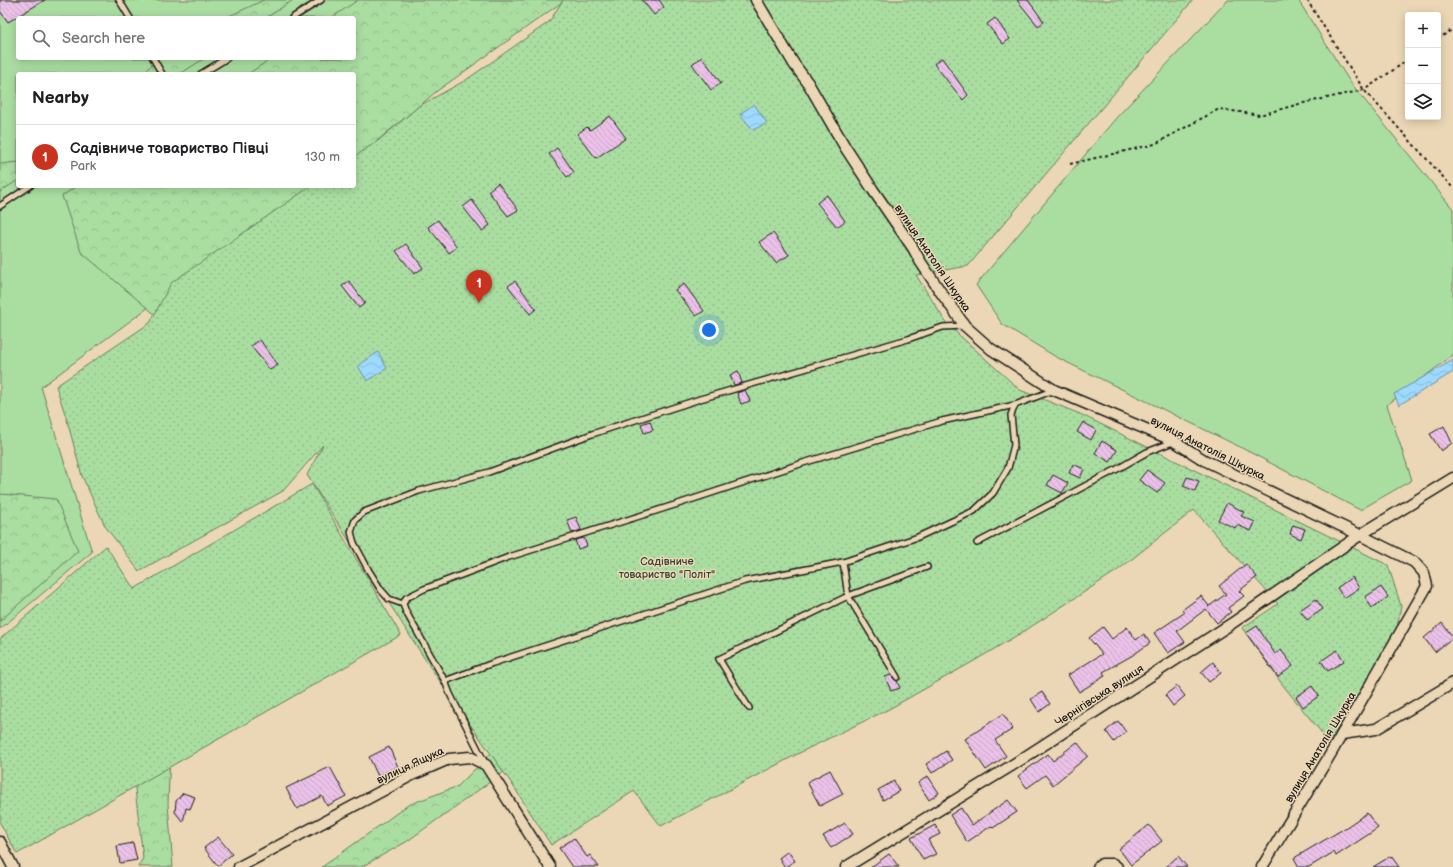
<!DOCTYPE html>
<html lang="en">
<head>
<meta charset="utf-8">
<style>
  body { margin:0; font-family:"Balsamiq Sans",sans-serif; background:#f6f6f6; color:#202124 }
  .controls { position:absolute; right:12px; top:12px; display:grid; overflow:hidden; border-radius:4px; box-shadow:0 2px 10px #0003 }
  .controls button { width:36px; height:36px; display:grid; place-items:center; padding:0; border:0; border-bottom:1px solid #e0e0e0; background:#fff; color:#202124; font:20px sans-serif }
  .you { position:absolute; left:709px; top:330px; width:14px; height:14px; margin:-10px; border:3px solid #fff; border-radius:50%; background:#1a73e8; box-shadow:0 0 0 6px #1a73e833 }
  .badge { display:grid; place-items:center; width:26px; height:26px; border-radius:50%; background:#c8321e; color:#fff; font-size:13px; font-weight:700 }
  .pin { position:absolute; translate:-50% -33px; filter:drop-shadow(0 1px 2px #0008) }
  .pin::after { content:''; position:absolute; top:21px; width:14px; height:12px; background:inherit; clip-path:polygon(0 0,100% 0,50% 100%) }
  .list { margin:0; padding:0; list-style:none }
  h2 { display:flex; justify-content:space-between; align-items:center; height:52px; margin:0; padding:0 16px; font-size:17px }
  h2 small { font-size:13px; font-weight:400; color:#757577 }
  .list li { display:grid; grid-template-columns:26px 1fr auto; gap:12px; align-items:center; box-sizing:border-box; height:64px; padding:0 16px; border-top:1px solid #e0e0e0 }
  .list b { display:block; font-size:15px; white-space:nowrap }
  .list p { margin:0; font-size:13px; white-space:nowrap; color:#757577 }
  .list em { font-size:13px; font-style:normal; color:#757577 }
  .icon { flex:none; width:22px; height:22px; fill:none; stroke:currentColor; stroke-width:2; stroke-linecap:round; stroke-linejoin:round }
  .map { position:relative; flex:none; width:1453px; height:867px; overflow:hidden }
  .search { position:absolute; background:#fff; box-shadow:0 2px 10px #0003; left:16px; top:16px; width:340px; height:44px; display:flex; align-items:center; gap:10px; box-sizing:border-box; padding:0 14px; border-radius:4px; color:#757577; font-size:15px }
  .panel { position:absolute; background:#fff; box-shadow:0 2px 10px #0003; left:16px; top:72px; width:340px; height:116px; border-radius:4px }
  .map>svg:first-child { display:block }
  .grass { fill:#aadea1; stroke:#637d5e; fill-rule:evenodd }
  .forest { fill:url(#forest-crowns); stroke:#637d5e }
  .park { fill:url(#park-dots); stroke:#637d5e }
  .water { fill:url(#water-waves); stroke:#698ea4 }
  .building { fill:url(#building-back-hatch); stroke:#1c1c1c }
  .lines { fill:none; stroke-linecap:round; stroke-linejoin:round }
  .lane-casing { stroke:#1c1c1c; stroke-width:8 }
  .street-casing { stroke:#1c1c1c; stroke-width:13 }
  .path { stroke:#1c1c1c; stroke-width:2; stroke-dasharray:3 3; stroke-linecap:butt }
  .lane { stroke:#ebd7b5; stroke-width:5 }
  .street { stroke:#ebd7b5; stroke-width:10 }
  .labels { text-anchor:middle; stroke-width:3; stroke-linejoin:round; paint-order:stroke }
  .street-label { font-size:11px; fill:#1c1c1c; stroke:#ebd7b5 }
  .park-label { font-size:11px; fill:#384337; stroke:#ebd7b5 }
</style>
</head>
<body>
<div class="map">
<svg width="1453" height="867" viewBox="0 0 1453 867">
  <defs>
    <pattern id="forest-crowns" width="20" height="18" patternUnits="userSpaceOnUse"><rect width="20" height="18" fill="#aadea1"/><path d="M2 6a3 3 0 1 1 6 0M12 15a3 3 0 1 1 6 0" fill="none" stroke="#92be8a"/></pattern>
    <pattern id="park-dots" width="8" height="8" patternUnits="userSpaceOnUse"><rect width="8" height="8" fill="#aadea1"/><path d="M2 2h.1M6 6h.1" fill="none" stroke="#92be8a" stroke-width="1.8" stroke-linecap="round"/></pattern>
    <pattern id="water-waves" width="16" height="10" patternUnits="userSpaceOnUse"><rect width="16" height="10" fill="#9ddafe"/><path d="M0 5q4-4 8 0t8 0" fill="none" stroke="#87bad9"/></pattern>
    <pattern id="building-back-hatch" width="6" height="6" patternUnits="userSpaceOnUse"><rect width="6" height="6" fill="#ebc1e8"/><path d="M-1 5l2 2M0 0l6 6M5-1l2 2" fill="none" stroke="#c9a5c6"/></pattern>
  </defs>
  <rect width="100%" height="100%" fill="#ebd7b5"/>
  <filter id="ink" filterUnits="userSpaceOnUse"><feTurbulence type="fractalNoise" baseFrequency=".025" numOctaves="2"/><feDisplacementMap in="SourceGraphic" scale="8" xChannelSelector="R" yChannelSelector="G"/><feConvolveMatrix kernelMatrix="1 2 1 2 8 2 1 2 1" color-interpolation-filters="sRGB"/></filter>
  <g filter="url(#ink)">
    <g class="grass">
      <path d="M0 0H512L354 74H18V186H270L238 241 41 387 92 552 0 629ZM18 18H354V58H18Z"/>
      <path d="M1228 0H1298L1350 82 1453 209V355L1387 405 1412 480 1360 510 1240 447 1056 357 1002 324 976 285 1116 118Z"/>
    </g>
    <g class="forest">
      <path d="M264 0H293L266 18H225Z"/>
      <path d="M358 0H565L437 91 354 160V74H248L272 58H354V18H331Z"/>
      <path d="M158 58H205L180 74H143Z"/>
      <path d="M18 162V180L0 192V164Z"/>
      <path d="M77 186H326L177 333 81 252 62 196Z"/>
      <path d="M0 494 56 499 78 551 0 621Z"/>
      <path d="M171 726 168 804 173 867H138L143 858 132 762Z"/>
      <path d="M507 737 547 741 406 842 361 867H322L408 805 458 786Z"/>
    </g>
    <g class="park">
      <path d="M563 0H1193L968 266 916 275 947 324 1020 390 1080 414 1388 565 1401 606 1397 628 1382 655 1329 742 1282 684 1242 628 1278 604 1194 510 1118 570 1026 630 974 661 889 709 805 750 661 826 634 791 551 845 512 784 430 667 307 475 323 445 283 491 139 571 105 526 82 476 67 420 56 386 150 323 171 283 311 186H354V157L379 140 419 106 466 80 549 22Z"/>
      <path d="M312 484 401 635 17 854 0 823V639L106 546 134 589Z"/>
    </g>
    <g class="water">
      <path d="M754 104 767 123 753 130 740 114Z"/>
      <path d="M378 352 387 368 367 381 358 366Z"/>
      <path d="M1453 360V372L1399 405 1394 394Z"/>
    </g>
    <g class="building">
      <path d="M0 0H45L8 22 0 11Z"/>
      <path d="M642 0H659L664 7 654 15Z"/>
      <path d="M1017 0H1028L1044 22 1038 26Z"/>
      <path d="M995 18 1010 39 1003 44 987 24Z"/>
      <path d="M702 57 721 83 711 90 692 64Z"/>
      <path d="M942 58 968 95 963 100 934 64Z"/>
      <path d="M610 116 626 138 596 158 577 134 587 127 590 130Z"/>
      <path d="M557 148 574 172 567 177 549 154Z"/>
      <path d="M498 183 518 210 508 216 488 191Z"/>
      <path d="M827 195 845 221 837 227 817 203Z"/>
      <path d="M472 200 490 225 482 231 463 207Z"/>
      <path d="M438 220 457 247 449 253 428 227Z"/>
      <path d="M773 233 789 255 776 263 759 242Z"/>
      <path d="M406 244 423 268 414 274 396 251Z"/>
      <path d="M349 281 365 303 359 308 342 286Z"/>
      <path d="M515 281 536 309 530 314 508 286Z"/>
      <path d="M684 284 704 311 696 316 675 290Z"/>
      <path d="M260 340 278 365 270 370 251 346Z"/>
      <path d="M738 371 742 383 734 385 730 375Z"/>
      <path d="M745 390 750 401 741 404 737 393Z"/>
      <path d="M650 421 653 430 644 433 641 424Z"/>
      <path d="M1083 422 1096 430 1091 440 1077 432Z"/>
      <path d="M1444 426 1452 443 1441 451 1430 434Z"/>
      <path d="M1102 441 1117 450 1110 462 1095 453Z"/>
      <path d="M1073 464 1084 469 1080 478 1069 473Z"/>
      <path d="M1147 470 1165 483 1157 493 1139 480Z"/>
      <path d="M1053 475 1068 483 1062 493 1047 485Z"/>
      <path d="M1187 477 1199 481 1195 491 1183 486Z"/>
      <path d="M1227 503 1244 512 1241 516 1255 522 1251 531 1237 525 1235 528 1218 520Z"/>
      <path d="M576 517 581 530 572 533 567 520Z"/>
      <path d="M1293 525 1305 529 1301 539 1290 534Z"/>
      <path d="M584 538 587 546 578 549 575 540Z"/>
      <path d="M1246 564 1257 577 1239 591 1244 596 1228 608 1231 612 1217 623 1206 609 1177 631 1185 642 1168 653 1154 633 1184 613 1182 610 1201 596 1209 606 1208 607 1226 594 1219 586Z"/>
      <path d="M1352 577 1359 588 1344 598 1337 588Z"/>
      <path d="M1381 587 1388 597 1372 608 1365 597Z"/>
      <path d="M1316 599 1323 609 1307 620 1300 610Z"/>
      <path d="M1442 623 1453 637 1435 652 1424 638Z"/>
      <path d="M1257 626 1275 654 1281 650 1293 666 1278 677 1246 633Z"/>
      <path d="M1103 627 1112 639 1127 627 1136 640 1144 634 1150 643 1133 655 1103 672 1105 676 1079 692 1068 675 1102 654 1089 638Z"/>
      <path d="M1337 650 1344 661 1328 671 1321 661Z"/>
      <path d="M1213 662 1221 673 1209 682 1201 672Z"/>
      <path d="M891 675 894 679 897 681 900 688 891 691 885 677Z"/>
      <path d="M1177 686 1185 696 1173 706 1165 695Z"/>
      <path d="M1312 686 1319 696 1303 707 1296 697Z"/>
      <path d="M1042 692 1050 704 1039 712 1031 699Z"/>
      <path d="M1003 714 1013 729 995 740 1006 756 986 770 965 739Z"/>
      <path d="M1118 721 1126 732 1114 742 1106 731Z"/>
      <path d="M1077 742 1088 756 1053 785 1045 775 1027 788 1018 776 1048 754 1053 761Z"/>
      <path d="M389 747 398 767 378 776 369 757Z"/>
      <path d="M946 751 952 760 932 773 926 764Z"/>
      <path d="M330 767 346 796 327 806 322 796 297 809 286 788Z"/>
      <path d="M830 770 843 794 820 806 807 782Z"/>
      <path d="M928 776 939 793 929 800 918 783Z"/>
      <path d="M894 781 899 791 883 800 878 790Z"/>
      <path d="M183 793 195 797 190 809 186 808 183 822 175 812 176 801Z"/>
      <path d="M1008 800 1017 812 993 828 991 826 967 842 950 815 961 808 972 825Z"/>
      <path d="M1367 813 1378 828 1336 856 1334 852 1309 867H1299L1294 858 1345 828Z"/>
      <path d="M845 823 853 834 831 848 823 836Z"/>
      <path d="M935 825 940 834 928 840 936 854 923 860 911 838Z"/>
      <path d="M1149 825 1162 841 1131 865 1119 849Z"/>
      <path d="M218 837 232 854 218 866 204 848Z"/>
      <path d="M574 838 587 857 590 855 599 867H572L559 848Z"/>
      <path d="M133 843 137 860 120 863 117 846Z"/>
      <path d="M788 851 795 861 785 867 779 858Z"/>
      <path d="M889 854 899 867H871Z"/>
      <path d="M1178 856 1187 867H1166Z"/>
      <path d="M1391 856 1399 867H1373Z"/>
    </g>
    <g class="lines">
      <g class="lane-casing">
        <g id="lane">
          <path d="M119 0 130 18"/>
          <path d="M292 18 321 0"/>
          <path d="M153 58 162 74"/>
          <path d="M201 74 227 58"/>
          <path d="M0 206 30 186"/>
          <path d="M977 543 1121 467 1147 452 1173 442"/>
          <path d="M843 562 848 596 897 677"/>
          <path d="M403 604 389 599 381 590 369 571 354 543 351 532 355 520 364 512 419 491 489 472 592 434 700 399 908 339 943 327 964 326"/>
          <path d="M445 681 406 612 403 604 406 598 424 589 509 557 681 503 803 463 942 421 1015 405"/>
          <path d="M749 708 719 659 848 596 927 567"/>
          <path d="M485 763 450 694 445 681 493 663 745 581 843 562 918 537 974 511 993 493 1008 468 1014 445 1011 415 1015 405 1054 390"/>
        </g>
      </g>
      <g class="street-casing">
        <g id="street">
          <path d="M756 0 794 64 808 83 845 147 873 190 913 248 920 261 940 291 965 326 991 349 1054 390 1174 441 1204 460 1360 535 1414 562 1424 573 1427 586 1330 755 1262 867"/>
          <path d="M1342 734 1376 729 1453 683"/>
          <path d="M0 842 13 867"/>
          <path d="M239 867 412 775 449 759 470 757 486 765 550 867"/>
          <path d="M846 867 1011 766 1231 624 1360 535 1453 478"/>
          <path d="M1098 867 1102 864H1113L1117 867"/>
        </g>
      </g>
      <g class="path">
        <path d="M1307 0 1364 90 1453 188"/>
        <path d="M1438 39 1453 29"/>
        <path d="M1070 164 1155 144 1219 109 1260 115 1299 104 1364 90 1408 60"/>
      </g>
      <use href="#lane" class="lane"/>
      <use href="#street" class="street"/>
    </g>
  </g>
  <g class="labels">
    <g class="street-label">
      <text transform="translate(933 258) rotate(56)" y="4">вулиця Анатолія Шкурка</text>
      <text transform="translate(1208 448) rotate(27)" y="4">вулиця Анатолія Шкурка</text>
      <text transform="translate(1099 695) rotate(-33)" y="4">Чернігівська вулиця</text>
      <text transform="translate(1320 747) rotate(-59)" y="4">вулиця Анатолія Шкурка</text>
      <text transform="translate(410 765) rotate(-25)" y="4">вулиця Ящука</text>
    </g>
    <g class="park-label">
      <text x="667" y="565">Садівниче<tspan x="667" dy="13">товариство "Політ"</tspan></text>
    </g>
  </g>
</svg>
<div class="controls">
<button>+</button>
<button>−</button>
<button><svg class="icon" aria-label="layers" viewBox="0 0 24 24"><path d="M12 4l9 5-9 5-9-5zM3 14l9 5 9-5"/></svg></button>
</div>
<div class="you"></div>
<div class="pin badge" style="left:479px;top:303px">1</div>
<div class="search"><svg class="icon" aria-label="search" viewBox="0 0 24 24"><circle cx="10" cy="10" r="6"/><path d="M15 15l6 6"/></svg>Search here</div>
<section class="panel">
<h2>Nearby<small></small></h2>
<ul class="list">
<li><span class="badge">1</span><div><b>Садівниче товариство Півці</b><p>Park</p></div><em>130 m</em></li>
</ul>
</section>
</div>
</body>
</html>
